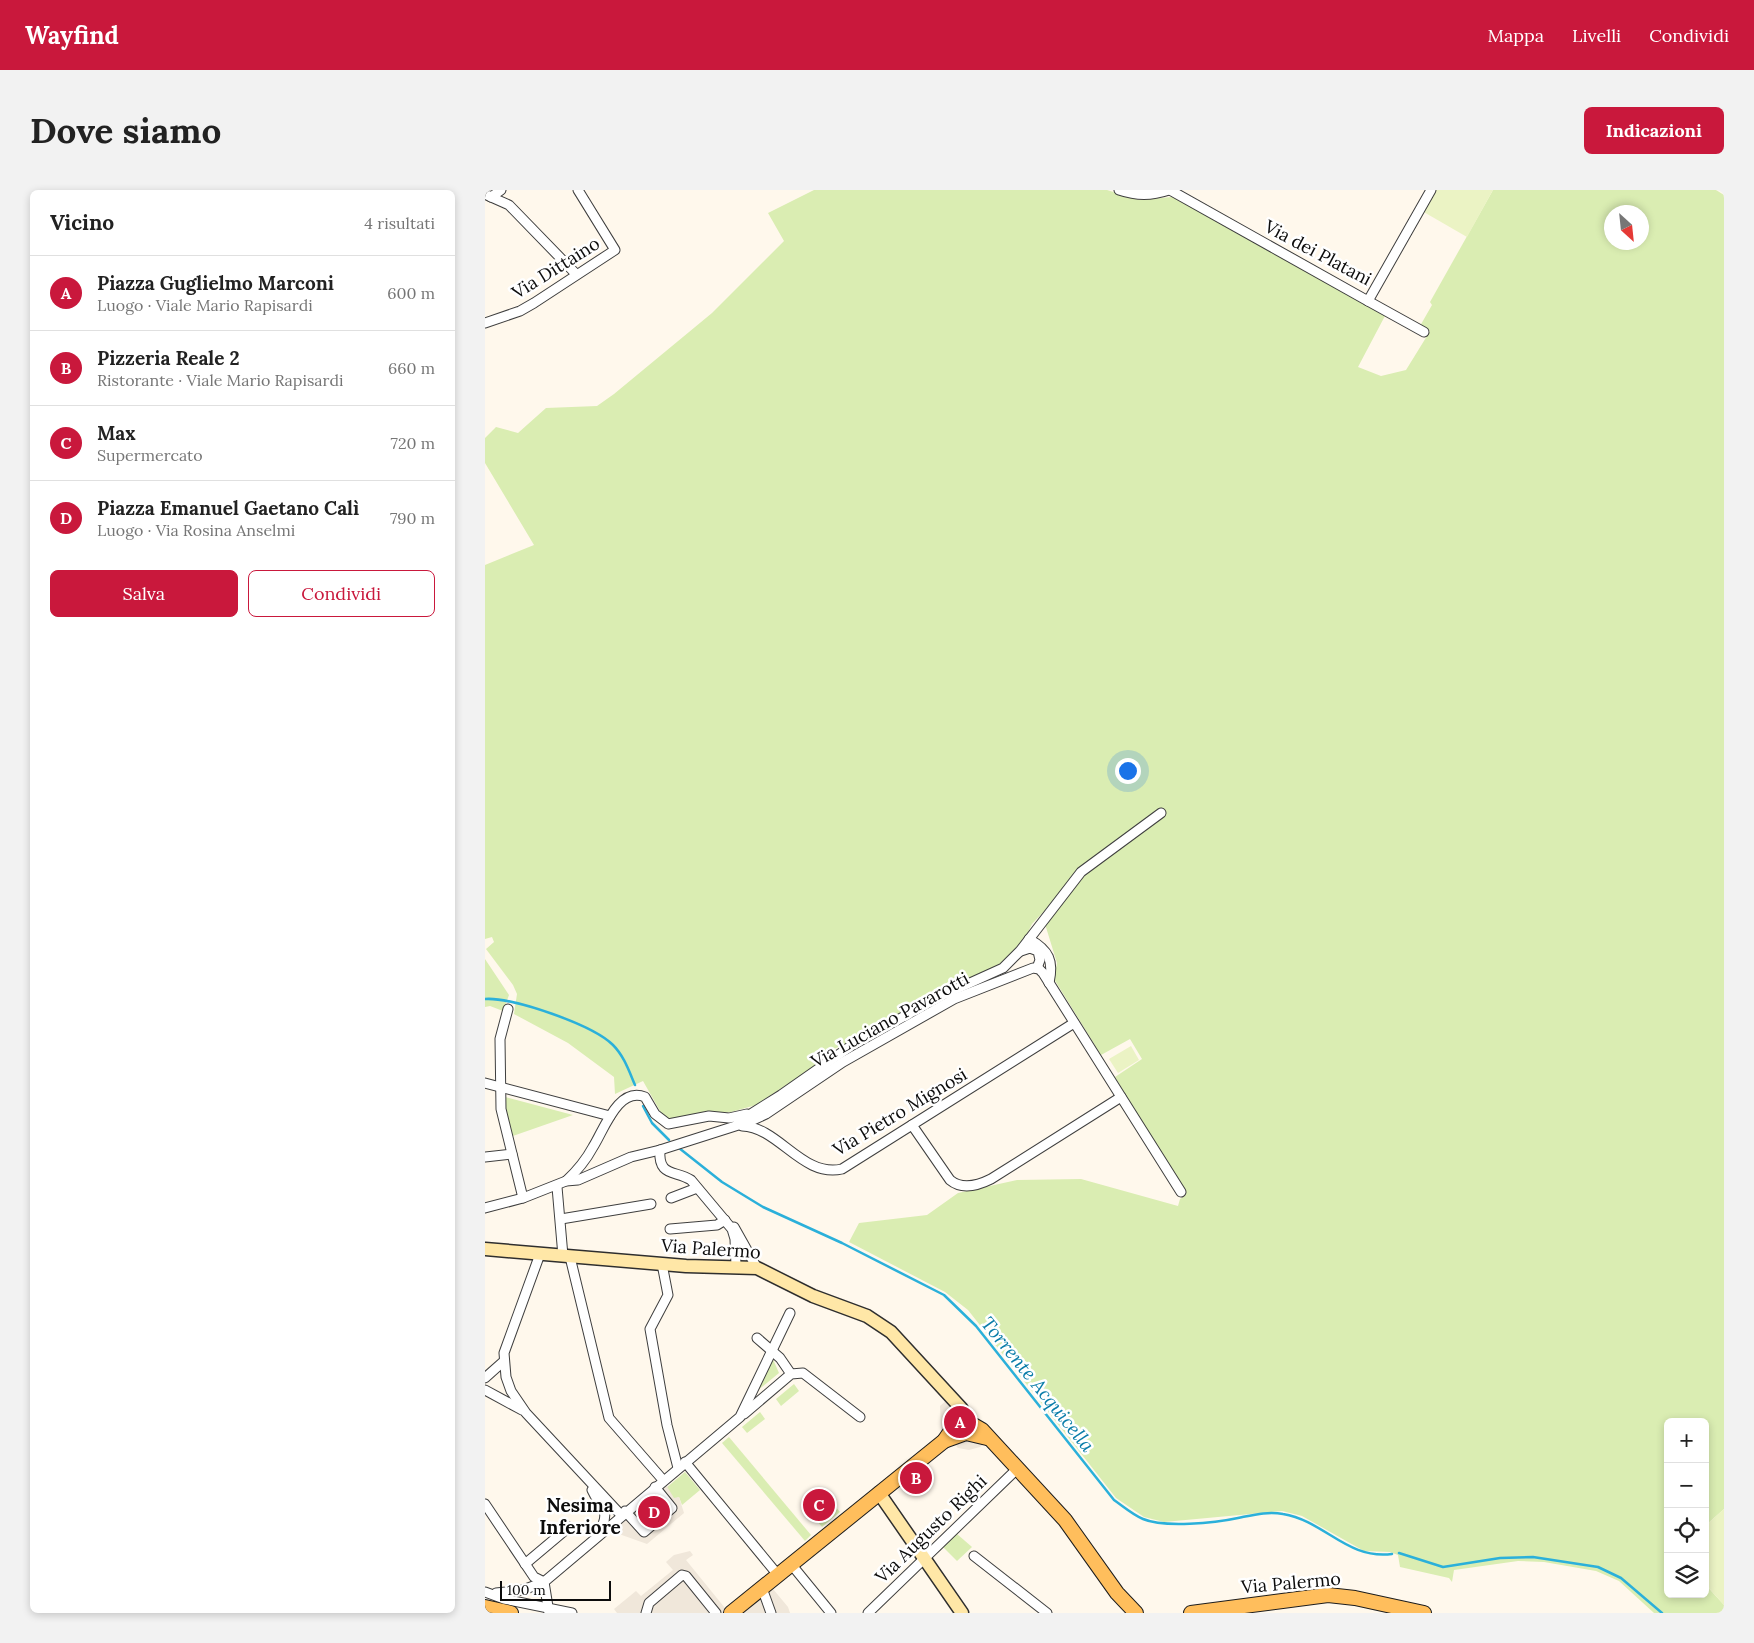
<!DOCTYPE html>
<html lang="it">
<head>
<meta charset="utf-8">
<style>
  body { margin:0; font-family:Lora,serif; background:#f2f2f2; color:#222 }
  .controls { position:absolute; right:15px; bottom:15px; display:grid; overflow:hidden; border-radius:8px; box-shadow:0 2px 8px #0003 }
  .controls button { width:45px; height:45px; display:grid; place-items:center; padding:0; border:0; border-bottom:1px solid #e0e0e0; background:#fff; color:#222; font:25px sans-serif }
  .compass { position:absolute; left:1119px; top:15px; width:45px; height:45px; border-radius:50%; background:#fff; box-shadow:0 2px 8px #0003; rotate:153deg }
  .scale { position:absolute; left:15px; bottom:12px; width:111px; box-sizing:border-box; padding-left:5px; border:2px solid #0c0c0c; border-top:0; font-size:14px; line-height:18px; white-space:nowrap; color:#0c0c0c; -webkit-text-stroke:4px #fff; paint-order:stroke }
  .you { position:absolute; left:642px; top:580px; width:18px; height:18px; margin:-12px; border:4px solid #fff; border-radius:50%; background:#1a73e8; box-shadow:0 0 0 8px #1a73e833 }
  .badge { display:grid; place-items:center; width:32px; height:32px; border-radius:50%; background:#c9183c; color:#fff; font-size:16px; font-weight:700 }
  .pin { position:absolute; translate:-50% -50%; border:2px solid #fff; box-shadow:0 1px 5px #0006 }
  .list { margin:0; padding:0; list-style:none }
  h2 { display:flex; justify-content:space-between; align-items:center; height:65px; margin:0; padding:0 20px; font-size:21px }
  h2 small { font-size:16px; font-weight:400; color:#767676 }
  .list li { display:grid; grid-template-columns:32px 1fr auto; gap:15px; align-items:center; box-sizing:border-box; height:75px; padding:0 20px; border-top:1px solid #e0e0e0 }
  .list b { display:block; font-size:19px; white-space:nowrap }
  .list p { margin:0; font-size:16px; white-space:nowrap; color:#767676 }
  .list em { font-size:16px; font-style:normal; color:#767676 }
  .actions { display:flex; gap:10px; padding:15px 20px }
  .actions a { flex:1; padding:11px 0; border:1px solid #c9183c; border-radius:8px; text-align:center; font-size:18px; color:#c9183c }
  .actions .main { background:#c9183c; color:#fff }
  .icon { flex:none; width:28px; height:28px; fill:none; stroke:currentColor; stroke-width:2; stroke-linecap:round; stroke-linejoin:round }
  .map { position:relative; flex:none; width:1239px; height:1423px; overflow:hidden; border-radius:8px }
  header { display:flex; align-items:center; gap:30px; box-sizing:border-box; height:70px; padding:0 25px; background:#c9183c; color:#fff }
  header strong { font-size:24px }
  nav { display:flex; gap:28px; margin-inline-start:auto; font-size:18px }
  .intro { display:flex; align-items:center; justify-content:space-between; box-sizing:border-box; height:120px; padding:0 30px }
  h1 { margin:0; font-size:35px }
  .button { padding:12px 22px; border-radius:8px; background:#c9183c; color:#fff; font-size:18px; font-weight:700 }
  main { display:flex; gap:30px; padding:0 30px }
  aside { flex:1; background:#fff; border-radius:8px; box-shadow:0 2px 8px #0003 }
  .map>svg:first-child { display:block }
  .green { fill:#daedb2; fill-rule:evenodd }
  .pitch { fill:#ebf3c4 }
  .plaza { fill:#f0e7da }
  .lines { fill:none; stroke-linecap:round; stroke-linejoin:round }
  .stream { stroke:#2bb0da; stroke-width:2.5 }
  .street-casing { stroke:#3f3f3f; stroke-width:11 }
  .secondary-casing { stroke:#2e2e2e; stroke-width:15 }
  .primary-casing { stroke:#1d1d1d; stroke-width:16 }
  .street { stroke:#fff; stroke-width:9 }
  .secondary { stroke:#ffe7a7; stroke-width:12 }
  .primary { stroke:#ffbe5c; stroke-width:14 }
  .labels { text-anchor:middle; stroke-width:5; stroke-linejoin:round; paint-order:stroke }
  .street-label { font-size:18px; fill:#0c0c0c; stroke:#fff }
  .water-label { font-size:19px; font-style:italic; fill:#0a7da9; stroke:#fff }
  .neighbourhood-label { font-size:19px; font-weight:bold; fill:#0c0c0c; stroke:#fff }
</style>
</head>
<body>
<header>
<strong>Wayfind</strong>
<nav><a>Mappa</a><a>Livelli</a><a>Condividi</a></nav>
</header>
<div class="intro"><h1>Dove siamo</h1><a class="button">Indicazioni</a></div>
<main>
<aside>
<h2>Vicino<small>4 risultati</small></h2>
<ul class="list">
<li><span class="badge">A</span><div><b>Piazza Guglielmo Marconi</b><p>Luogo · Viale Mario Rapisardi</p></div><em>600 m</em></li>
<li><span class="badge">B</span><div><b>Pizzeria Reale 2</b><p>Ristorante · Viale Mario Rapisardi</p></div><em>660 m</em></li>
<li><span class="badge">C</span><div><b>Max</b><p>Supermercato</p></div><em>720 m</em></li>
<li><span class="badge">D</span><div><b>Piazza Emanuel Gaetano Calì</b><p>Luogo · Via Rosina Anselmi</p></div><em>790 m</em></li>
</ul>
<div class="actions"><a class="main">Salva</a><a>Condividi</a></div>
</aside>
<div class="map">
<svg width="1239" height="1423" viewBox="0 0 1239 1423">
  <rect width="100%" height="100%" fill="#fff8ec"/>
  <g class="green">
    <path d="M329 0H622L654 10 687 7 901 124 873 177 896 186 921 180 942 146 945 141 935 136 947 115 945 112 1008 0H1231L1239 5V1319L1220 1336V1232H1183V1404H1220V1394L1239 1415V1423H1169L1134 1391 1111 1381 1059 1372 1033 1371 969 1380 967 1392 964 1388 915 1377 913 1365 905 1362 879 1361 817 1326 797 1321 679 1332 659 1327 631 1308 483 1120 460 1102 364 1052 374 1033 442 1025 473 1003 532 990 596 989 693 1016 695 1009 701 1005 630 887 657 869 645 849 616 865 569 789 572 773 560 734 568 723 562 718 547 734 540 748 514 777 458 798 436 811 417 826 349 859 336 872 271 915 246 922 212 924 186 930 179 928 158 891 130 904 129 887 83 853 29 824 32 804 28 795 1 759 9 752 7 747 0 749V375L49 355 0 273V248L11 237 33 243 61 218 112 216 129 204 227 123 299 51 283 23ZM1126 22H1156V52H1126Z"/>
    <path d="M0 769 24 805 18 821 5 816 0 817Z"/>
    <path d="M20 907 88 925 25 947 18 922Z"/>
    <path d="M287 1167 294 1183 272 1201Z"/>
    <path d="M309 1194 314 1201 296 1216 291 1209Z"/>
    <path d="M275 1222 280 1229 262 1243 257 1237Z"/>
    <path d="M244 1247 326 1345 320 1351 237 1253Z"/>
    <path d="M200 1282 215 1300 197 1315 194 1307 189 1309 181 1298Z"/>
    <path d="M350 1316 355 1322 337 1337 332 1331Z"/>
    <path d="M472 1344 487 1357 472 1371 458 1357Z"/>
  </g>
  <g class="pitch">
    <path d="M950 0H1008L982 47 937 21Z"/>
    <path d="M646 856 654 870 633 883 624 869Z"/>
    <path d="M1239 1319V1415L1220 1394V1336Z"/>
  </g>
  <g class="plaza">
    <path d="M469 1204 509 1246 495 1257 484 1260 473 1258 456 1241 455 1216Z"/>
    <path d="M178 1290 189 1308 194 1307 199 1323 162 1354 120 1339Z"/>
    <path d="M205 1361 208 1365 201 1370 244 1423H132L129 1419 151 1401 156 1406 188 1380 181 1372 189 1365Z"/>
    <path d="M283 1393 303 1417 305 1423H246Z"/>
  </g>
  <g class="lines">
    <g class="stream">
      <path d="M0 809C28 807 108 835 128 855 139 866 144 881 150 895"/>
      <path d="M158 916 167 933 184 950"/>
      <path d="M194 958 237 992 278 1017 357 1053 459 1105 491 1136 629 1310C639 1317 648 1325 658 1329 679 1338 730 1333 753 1328 768 1325 783 1321 798 1324 840 1331 862 1370 907 1364"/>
      <path d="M914 1363 958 1377 1015 1368 1048 1367 1113 1377 1136 1388 1177 1423"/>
    </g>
    <g class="street-casing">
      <g id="street">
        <path d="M634 0C652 6 666 6 684 0"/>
        <path d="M685 0 883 111 946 0"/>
        <path d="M0 4 6 7 16 0"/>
        <path d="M6 7 24 15 91 84"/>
        <path d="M883 111 939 142"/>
        <path d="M0 133 35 121 49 113 130 60 93 0"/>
        <path d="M544 749C564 760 569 771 564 793"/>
        <path d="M536 761 545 758 553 761 555 770 552 778"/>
        <path d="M23 819 15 849 16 919 38 1008"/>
        <path d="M0 893 125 926"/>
        <path d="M253 932 296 905 366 856 454 807 518 778 535 761 596 682 676 623"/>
        <path d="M427 935 465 990C477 1000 494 995 506 989L636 907"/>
        <path d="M257 936C294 937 317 988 357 979L589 833"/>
        <path d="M175 960C173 987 190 980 206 990L247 1039 250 1049 251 1076"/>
        <path d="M0 967 27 964"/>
        <path d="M81 991C92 981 101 970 108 957 119 940 133 896 160 907L170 924 183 934 224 926 244 928 262 924"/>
        <path d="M72 997 78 1066"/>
        <path d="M186 1008 212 998"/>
        <path d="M0 1018 38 1008 81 991 93 990 146 967 175 960 266 931 281 924 358 872 469 809 548 778 554 779 558 783 696 1002"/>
        <path d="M76 1029 166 1014"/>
        <path d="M249 1037 272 1078"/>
        <path d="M185 1039 232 1035 240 1030"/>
        <path d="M55 1064 19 1163 21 1187 26 1201 41 1223 136 1325"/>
        <path d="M85 1067 124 1228 178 1290"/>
        <path d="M177 1074 183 1105 165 1139 182 1235 193 1278"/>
        <path d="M272 1148 295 1168 306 1184"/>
        <path d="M0 1188 19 1171"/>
        <path d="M0 1200 37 1220"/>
        <path d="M259 1224 306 1184 318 1183 375 1227"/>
        <path d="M200 1272 293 1385"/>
        <path d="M107 1300C115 1318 127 1320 114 1342"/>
        <path d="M0 1314 49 1387 59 1392"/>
        <path d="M140 1321 159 1342 187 1318 170 1297"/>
        <path d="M489 1366 562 1423"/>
        <path d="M40 1374 84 1337"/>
        <path d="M306 1374 346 1423"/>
        <path d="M277 1398 286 1423"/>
        <path d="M0 1402 19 1409 87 1423"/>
        <path d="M11 1403 38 1400 59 1392"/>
        <path d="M64 1423 59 1392 255 1227 305 1123"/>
        <path d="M161 1423 164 1413 197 1385 201 1386 231 1423"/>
        <path d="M383 1423 532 1279"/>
      </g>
    </g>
    <g class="secondary-casing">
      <g id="secondary">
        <path d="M0 1059 201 1076 272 1078 328 1106 382 1126 406 1142 476 1218 484 1231"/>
        <path d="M394 1303 477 1423"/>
      </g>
    </g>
    <g class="primary-casing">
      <g id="primary">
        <path d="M459 1251 481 1243 502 1248"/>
        <path d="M0 1417 26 1423"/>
        <path d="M246 1423 459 1251 472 1232 478 1229 497 1240 580 1330 632 1403 651 1423"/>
        <path d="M706 1423 843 1405 870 1408 939 1423"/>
      </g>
    </g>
    <use href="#street" class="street"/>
    <use href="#secondary" class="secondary"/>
    <use href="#primary" class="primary"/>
  </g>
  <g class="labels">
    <g class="street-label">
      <text transform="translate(833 63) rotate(28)" y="6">Via dei Platani</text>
      <text transform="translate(71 78) rotate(-32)" y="6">Via Dittaino</text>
      <text transform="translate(405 830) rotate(-29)" y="6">Via Luciano Pavarotti</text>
      <text transform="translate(415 922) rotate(-31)" y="6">Via Pietro Mignosi</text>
      <text transform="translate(226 1059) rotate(4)" y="6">Via Palermo</text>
      <text transform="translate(446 1339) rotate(-44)" y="6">Via Augusto Righi</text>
      <text transform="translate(806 1393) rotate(-5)" y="6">Via Palermo</text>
    </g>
    <g class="water-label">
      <text transform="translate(553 1194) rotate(51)" y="7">Torrente Acquicella</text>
    </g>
    <g class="neighbourhood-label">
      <text x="95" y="1322">Nesima<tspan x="95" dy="22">Inferiore</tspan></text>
    </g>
  </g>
</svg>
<div class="controls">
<button>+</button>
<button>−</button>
<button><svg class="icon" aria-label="locate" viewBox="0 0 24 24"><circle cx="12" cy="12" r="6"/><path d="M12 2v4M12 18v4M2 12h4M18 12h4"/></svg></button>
<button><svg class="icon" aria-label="layers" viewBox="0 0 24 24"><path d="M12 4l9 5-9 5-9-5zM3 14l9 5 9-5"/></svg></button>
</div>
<svg class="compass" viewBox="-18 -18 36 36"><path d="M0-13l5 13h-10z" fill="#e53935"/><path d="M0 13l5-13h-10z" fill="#767676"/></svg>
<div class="scale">100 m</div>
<div class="you"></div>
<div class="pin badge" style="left:475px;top:1232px">A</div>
<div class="pin badge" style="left:431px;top:1288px">B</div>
<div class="pin badge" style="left:334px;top:1315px">C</div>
<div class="pin badge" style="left:169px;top:1322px">D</div>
</div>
</main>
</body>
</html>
